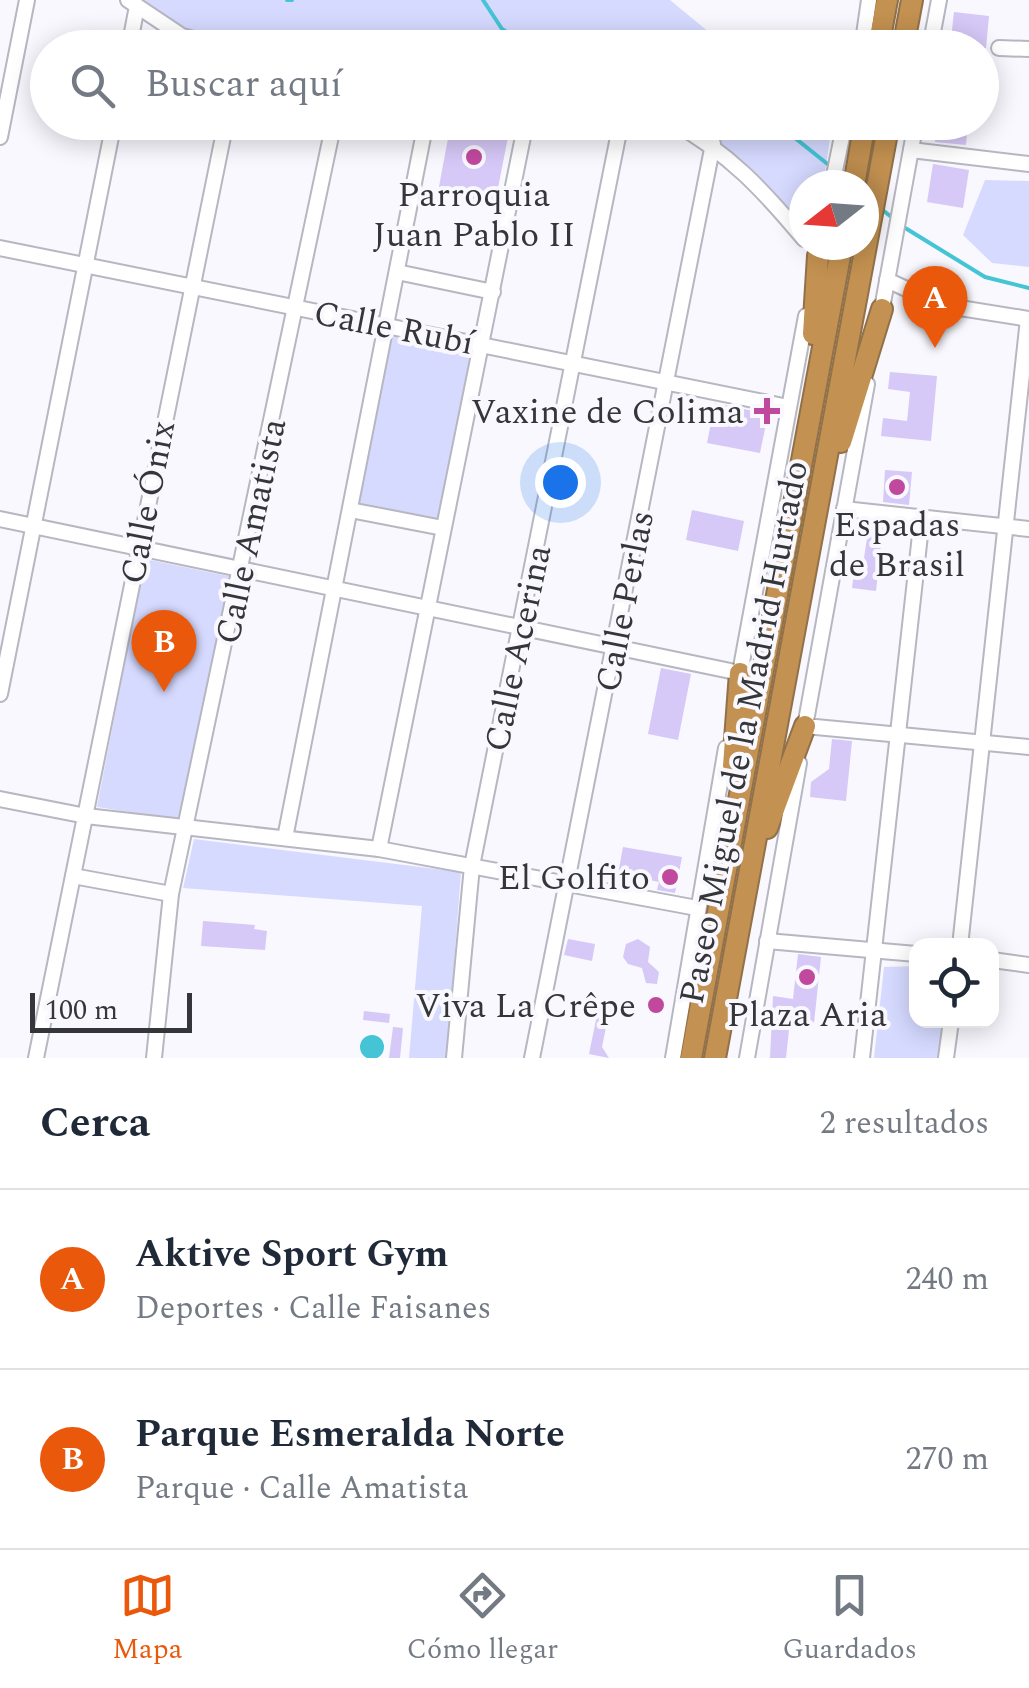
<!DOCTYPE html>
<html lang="es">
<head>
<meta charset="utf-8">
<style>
  body { margin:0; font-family:Spectral,serif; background:#f2f2f3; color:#1f2937 }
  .controls { position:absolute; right:30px; bottom:30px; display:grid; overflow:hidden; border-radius:20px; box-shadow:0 5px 25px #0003 }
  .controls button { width:90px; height:90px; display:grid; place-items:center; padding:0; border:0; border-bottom:2px solid #e0e1e3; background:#fff; color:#1f2937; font:50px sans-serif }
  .compass { position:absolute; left:789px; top:170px; width:90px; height:90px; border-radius:50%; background:#fff; box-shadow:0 5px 25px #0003; rotate:253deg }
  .scale { position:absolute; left:30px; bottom:25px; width:162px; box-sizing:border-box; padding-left:10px; border:5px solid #353639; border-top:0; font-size:28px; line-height:35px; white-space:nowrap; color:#353639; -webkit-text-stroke:8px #f8f8fe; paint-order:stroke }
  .you { position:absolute; left:560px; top:482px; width:35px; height:35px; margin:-25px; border:8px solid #fff; border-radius:50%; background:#1a73e8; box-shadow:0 0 0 15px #1a73e833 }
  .badge { display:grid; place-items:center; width:65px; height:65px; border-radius:50%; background:#ea580c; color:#fff; font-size:32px; font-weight:700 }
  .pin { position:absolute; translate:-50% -82px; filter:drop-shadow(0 2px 5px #0008) }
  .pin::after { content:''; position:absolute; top:52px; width:35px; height:30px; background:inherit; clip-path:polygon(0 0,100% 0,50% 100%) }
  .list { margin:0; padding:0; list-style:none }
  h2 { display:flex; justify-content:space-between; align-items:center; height:130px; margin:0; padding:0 40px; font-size:42px }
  h2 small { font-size:32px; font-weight:400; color:#747a83 }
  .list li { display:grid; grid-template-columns:65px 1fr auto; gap:30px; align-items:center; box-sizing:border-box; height:180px; padding:0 40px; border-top:2px solid #e0e1e3 }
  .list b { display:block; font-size:38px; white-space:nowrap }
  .list p { margin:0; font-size:32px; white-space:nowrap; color:#747a83 }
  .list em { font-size:32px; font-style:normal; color:#747a83 }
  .icon { flex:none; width:55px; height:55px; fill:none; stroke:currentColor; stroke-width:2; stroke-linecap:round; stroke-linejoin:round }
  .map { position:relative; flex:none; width:1029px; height:1058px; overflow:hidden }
  .search { position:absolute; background:#fff; box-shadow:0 5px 25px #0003; left:30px; right:30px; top:30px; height:110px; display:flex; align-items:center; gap:25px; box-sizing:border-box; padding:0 35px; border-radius:55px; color:#747a83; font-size:38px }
  .sheet { height:490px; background:#fff }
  nav { display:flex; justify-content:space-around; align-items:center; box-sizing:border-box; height:140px; border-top:2px solid #e0e1e3; background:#fff; font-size:28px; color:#747a83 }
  nav a { display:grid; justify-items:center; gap:5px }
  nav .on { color:#ea580c }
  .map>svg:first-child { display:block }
  .green { fill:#d6daff }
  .water { fill:#44c4d4 }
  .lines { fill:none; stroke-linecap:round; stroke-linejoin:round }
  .stream { stroke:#44c4d4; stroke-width:4 }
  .building { fill:#d6c8f7 }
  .minor-casing { stroke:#b6b7c0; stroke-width:18 }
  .highway-casing { stroke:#917149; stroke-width:24 }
  .minor { stroke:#fff; stroke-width:14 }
  .highway { stroke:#c39151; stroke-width:20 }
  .poi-dot { fill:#c0499e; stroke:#f8f8fe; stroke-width:4 }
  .labels { text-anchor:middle; stroke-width:8; stroke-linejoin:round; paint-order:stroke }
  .poi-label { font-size:35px; fill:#353639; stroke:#f8f8fe }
  .street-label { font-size:35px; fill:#353639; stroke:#f8f8fe }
</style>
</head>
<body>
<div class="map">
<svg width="1029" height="1058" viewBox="0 0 1029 1058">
  <rect width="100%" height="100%" fill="#f8f8fe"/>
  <g class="green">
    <path d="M139 0H670L727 47 426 48 376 31C322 54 238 57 184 31 168 23 153 10 139 0Z"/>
    <path d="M685 123H818L831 132 823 185H804V227C769 188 733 145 685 123Z"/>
    <path d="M985 180 1029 181V267L992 263 963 235Z"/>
    <path d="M391 335 471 351 437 521 357 504Z"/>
    <path d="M145 559 233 577 182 820 97 807Z"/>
    <path d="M194 839 461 872 447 1058H409L422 906 183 888Z"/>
    <path d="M916 966V1021H945L940 1058H874L884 967Z"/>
  </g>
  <circle class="water" cx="372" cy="1047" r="12"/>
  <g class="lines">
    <g class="stream">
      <path d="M287 0H292"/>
      <path d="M483 0 502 29 531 48"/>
      <path d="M775 122 830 166"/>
      <path d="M879 207 895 220"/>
      <path d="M902 226 985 277 1029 288"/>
    </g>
  </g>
  <g class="building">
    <path d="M954 12 989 16 986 48H950Z"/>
    <path d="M451 122H511L495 203 438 192Z"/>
    <path d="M937 122H968L966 145 935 142Z"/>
    <path d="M933 164 969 170 963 208 927 202Z"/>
    <path d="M890 372 937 376 931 441 881 436 883 418 907 421 910 392 888 389Z"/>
    <path d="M715 403 768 414 760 453 707 443Z"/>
    <path d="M885 470 912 472 909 505 883 502Z"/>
    <path d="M692 510 744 521 738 551 686 540Z"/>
    <path d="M869 525 883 527 876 591 852 588 856 557 864 558Z"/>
    <path d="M661 668 691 674 678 740 648 734Z"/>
    <path d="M832 739 852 741 846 801 810 797 811 782 829 769Z"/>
    <path d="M623 847 682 857 675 893 657 890 659 882 618 874Z"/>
    <path d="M203 921 255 925 254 929 267 931 265 950 201 946Z"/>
    <path d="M568 939 595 944 592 961 564 955Z"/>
    <path d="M638 939 650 947 648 962 659 972 657 984 646 983 642 968 628 964 623 957 626 944Z"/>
    <path d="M798 954 821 957 814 1023 790 1020 786 1058H770L773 996 793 999Z"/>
    <path d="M364 1011 390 1014 389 1023 363 1020Z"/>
    <path d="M597 1015 608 1017 602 1047 609 1058 589 1054Z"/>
    <path d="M393 1027 403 1028 400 1058H389Z"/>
  </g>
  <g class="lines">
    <g class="minor-casing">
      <g id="minor">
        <path d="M128 0 182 36 229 48"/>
        <path d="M129 48 137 6"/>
        <path d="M350 48 390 40 413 48"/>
        <path d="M862 48 869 0"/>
        <path d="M930 48 939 0"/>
        <path d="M999 48 1029 49"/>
        <path d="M672 122C728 152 764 191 804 239"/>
        <path d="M0 137 27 0"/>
        <path d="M911 150 1029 164"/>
        <path d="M832 185 845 122"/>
        <path d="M0 248 788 407"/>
        <path d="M397 272 493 292"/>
        <path d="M887 280 941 305 1029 319"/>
        <path d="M881 314 916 122"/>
        <path d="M844 509 1029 529"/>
        <path d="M350 510 443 528"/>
        <path d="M0 519 740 673"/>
        <path d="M739 678 806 316"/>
        <path d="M0 694 114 122"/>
        <path d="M805 726 1029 747"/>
        <path d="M804 732 867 384"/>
        <path d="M0 799 86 816 379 849 697 908"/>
        <path d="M285 838 426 122"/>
        <path d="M379 849 526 122"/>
        <path d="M73 876 171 894"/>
        <path d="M767 941 916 954"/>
        <path d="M960 946 1028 319"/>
        <path d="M992 960 1029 965"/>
        <path d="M36 1058 226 122"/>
        <path d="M154 1058 171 894 334 122"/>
        <path d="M454 1058 472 866 621 122"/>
        <path d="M532 1058 713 144"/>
        <path d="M673 1058 726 748"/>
        <path d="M747 1058 799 763"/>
        <path d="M862 1058 922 517"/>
        <path d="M946 1058 951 1021"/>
      </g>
    </g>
    <g class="highway-casing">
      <g id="highway">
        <path d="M878 48 887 0"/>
        <path d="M903 48 912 0"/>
        <path d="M854 185 865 122"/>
        <path d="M813 334 818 256"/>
        <path d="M841 442 882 309"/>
        <path d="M733 766 740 673"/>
        <path d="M767 828 805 726"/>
        <path d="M691 1058 842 245"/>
        <path d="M715 1058 889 122"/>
      </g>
    </g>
    <use href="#minor" class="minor"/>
    <use href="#highway" class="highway"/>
  </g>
  <g class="poi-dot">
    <circle cx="474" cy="157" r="10"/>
    <path d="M762 396h10v10h10v10h-10v10h-10v-10h-10v-10h10z"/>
    <circle cx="897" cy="487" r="10"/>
    <circle cx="670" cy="877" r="10"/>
    <circle cx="807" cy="977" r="10"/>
    <circle cx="656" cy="1005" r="10"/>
  </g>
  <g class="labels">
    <g class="poi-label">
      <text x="474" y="206">Parroquia<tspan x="474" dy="40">Juan Pablo II</tspan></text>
      <text x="744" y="423" text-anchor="end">Vaxine de Colima</text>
      <text x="897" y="536">Espadas<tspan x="897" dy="40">de Brasil</tspan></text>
      <text x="650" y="889" text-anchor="end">El Golfito</text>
      <text x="636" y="1017" text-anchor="end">Viva La Crêpe</text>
      <text x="807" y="1026">Plaza Aria</text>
    </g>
    <g class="street-label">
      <text transform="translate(394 327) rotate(11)" y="12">Calle Rubí</text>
      <text transform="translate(147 502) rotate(-79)" y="12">Calle Ónix</text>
      <text transform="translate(250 531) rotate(-78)" y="12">Calle Amatista</text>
      <text transform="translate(624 601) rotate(-79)" y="12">Calle Perlas</text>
      <text transform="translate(517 648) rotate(-78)" y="12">Calle Acerina</text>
      <text transform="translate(743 732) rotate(-79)" y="12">Paseo Miguel de la Madrid Hurtado</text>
    </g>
  </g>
</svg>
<div class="controls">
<button><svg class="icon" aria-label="locate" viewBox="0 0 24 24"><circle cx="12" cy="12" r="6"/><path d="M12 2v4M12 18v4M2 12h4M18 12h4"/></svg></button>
</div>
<svg class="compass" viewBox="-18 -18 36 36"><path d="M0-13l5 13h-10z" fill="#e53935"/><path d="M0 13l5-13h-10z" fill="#747a83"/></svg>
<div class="scale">100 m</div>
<div class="you"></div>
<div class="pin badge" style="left:935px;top:348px">A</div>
<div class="pin badge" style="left:164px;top:692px">B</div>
<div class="search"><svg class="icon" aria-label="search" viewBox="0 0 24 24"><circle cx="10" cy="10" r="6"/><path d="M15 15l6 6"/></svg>Buscar aquí</div>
</div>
<section class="sheet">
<h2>Cerca<small>2 resultados</small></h2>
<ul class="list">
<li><span class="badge">A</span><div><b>Aktive Sport Gym</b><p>Deportes · Calle Faisanes</p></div><em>240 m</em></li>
<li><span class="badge">B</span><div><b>Parque Esmeralda Norte</b><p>Parque · Calle Amatista</p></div><em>270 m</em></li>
</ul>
</section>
<nav>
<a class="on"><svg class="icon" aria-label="map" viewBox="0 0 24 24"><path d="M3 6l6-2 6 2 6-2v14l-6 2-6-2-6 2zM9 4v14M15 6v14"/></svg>Mapa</a>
<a><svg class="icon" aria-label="directions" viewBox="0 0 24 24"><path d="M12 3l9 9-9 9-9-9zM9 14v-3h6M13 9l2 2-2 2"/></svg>Cómo llegar</a>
<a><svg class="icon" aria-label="saved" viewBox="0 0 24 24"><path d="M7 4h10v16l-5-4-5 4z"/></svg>Guardados</a>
</nav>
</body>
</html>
